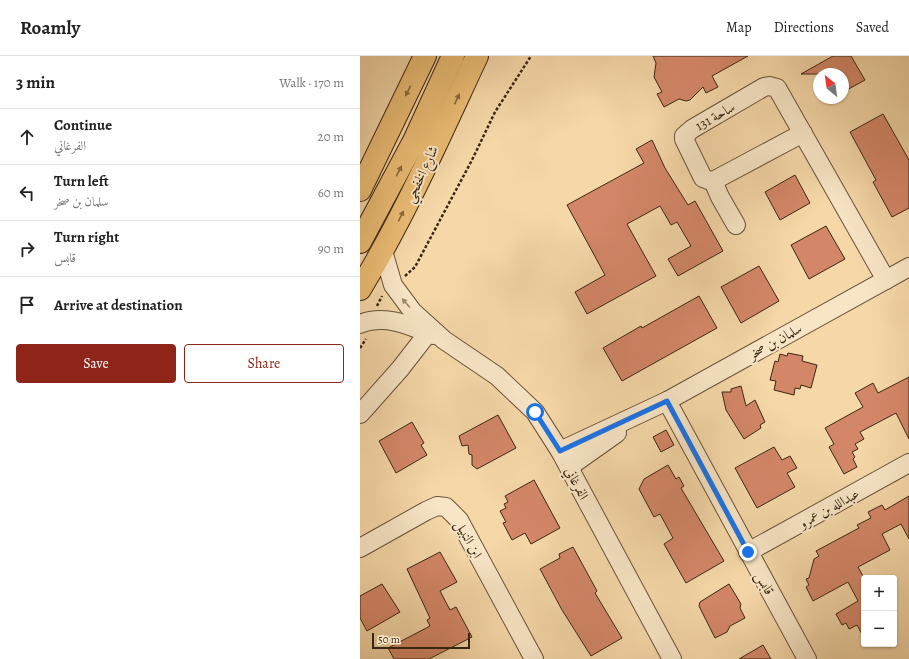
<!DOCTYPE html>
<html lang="en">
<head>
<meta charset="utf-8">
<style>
  body { margin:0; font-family:Alegreya,Amiri,serif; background:#f6f6f6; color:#222 }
  .controls { position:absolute; right:12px; bottom:12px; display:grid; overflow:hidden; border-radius:4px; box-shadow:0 1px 3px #0004 }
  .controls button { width:36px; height:36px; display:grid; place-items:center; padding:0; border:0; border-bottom:1px solid #e0e0e0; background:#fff; color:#222; font:20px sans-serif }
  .compass { position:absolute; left:453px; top:12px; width:36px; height:36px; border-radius:50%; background:#fff; box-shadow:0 1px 3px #0004; rotate:331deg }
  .scale { position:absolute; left:12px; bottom:10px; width:98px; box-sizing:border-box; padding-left:4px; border:2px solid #3a2713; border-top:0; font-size:11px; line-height:14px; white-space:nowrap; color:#3a2713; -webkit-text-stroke:3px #f8e5c6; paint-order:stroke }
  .stop { position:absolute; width:12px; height:12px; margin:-9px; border:3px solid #1a73e8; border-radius:50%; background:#fff }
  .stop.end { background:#1a73e8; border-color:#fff; box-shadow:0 1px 4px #0008 }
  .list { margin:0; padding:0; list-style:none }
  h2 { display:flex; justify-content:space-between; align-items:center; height:52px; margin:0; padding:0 16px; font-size:17px }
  h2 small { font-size:13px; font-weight:400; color:#767676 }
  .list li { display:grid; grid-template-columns:26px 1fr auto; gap:12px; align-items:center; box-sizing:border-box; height:56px; padding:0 16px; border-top:1px solid #e0e0e0 }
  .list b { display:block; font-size:15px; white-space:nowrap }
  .list p { margin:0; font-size:13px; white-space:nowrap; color:#767676 }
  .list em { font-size:13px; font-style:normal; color:#767676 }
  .actions { display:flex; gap:8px; padding:12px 16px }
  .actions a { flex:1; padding:9px 0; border:1px solid #8f2418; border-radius:4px; text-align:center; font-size:14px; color:#8f2418 }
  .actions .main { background:#8f2418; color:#fff }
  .icon { flex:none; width:22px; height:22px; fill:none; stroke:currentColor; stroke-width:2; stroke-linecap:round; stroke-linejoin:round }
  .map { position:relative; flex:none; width:549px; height:603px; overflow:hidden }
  header { display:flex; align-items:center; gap:24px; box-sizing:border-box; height:56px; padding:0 20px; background:#fff; border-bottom:1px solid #e0e0e0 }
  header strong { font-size:19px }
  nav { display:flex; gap:22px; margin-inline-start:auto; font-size:14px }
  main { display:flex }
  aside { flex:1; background:#fff }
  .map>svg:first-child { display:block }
  .building { fill:#d48768; stroke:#3a2713 }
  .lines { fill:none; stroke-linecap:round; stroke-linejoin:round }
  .minor-casing { stroke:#695338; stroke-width:20 }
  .highway-casing { stroke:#3a2713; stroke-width:24 }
  .path { stroke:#3a2713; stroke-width:2.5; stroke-dasharray:3 2; stroke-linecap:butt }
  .minor { stroke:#f8e5c6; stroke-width:18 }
  .highway { stroke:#eabc74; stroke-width:22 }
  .oneway { fill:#896a3f }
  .oneway2 { fill:#99866c }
  .route { stroke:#1a73e8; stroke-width:5 }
  .labels { text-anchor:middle; stroke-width:4; stroke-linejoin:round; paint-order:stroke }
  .street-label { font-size:14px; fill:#3a2713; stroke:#f8e5c6 }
</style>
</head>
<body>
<header>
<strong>Roamly</strong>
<nav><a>Map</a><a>Directions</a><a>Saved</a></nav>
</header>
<main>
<aside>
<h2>3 min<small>Walk · 170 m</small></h2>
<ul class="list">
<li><svg class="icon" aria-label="ahead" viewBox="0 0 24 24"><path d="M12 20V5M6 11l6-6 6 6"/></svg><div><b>Continue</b><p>الفرغاني</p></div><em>20 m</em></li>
<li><svg class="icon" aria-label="left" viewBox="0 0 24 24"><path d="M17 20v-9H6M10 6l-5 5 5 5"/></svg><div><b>Turn left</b><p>سلمان بن صخر</p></div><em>60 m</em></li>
<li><svg class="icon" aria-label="right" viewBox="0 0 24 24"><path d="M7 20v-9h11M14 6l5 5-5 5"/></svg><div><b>Turn right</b><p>قابس</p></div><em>90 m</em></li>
<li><svg class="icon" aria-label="arrive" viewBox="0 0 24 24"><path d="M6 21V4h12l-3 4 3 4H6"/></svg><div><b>Arrive at destination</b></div></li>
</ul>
<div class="actions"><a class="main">Save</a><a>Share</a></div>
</aside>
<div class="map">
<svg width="549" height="603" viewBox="0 0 549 603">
  <rect width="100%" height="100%" fill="#f5d7a8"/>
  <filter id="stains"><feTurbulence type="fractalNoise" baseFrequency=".005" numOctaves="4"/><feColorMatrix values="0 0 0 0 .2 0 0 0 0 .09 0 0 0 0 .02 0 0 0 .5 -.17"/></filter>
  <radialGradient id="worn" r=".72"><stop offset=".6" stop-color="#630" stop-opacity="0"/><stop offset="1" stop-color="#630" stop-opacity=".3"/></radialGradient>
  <g class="building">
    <path d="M293 0H388L352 20 358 31 346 37 343 31 330 44 326 45 319 43 304 51 297 38 302 36 294 21 296 7Z"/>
    <path d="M473 0H491L505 24 483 36V18H441Z"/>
    <path d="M523 58 549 104V152L532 161 513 126 516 124 490 76Z"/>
    <path d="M292 84 305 112 328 149 335 145 363 195 318 220 308 203 331 190 317 166 311 169 300 150 267 168 296 220 227 258 215 236 245 219 207 149 284 107 276 93Z"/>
    <path d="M435 119 450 147 420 164 405 136Z"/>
    <path d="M466 170 485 203 449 223 431 189Z"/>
    <path d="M399 210 419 245 381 267 361 231Z"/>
    <path d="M339 240 357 272 262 325 243 292 281 270 282 272Z"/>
    <path d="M428 297 443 300 442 305 457 309 451 332 441 329 440 333 435 332 434 339 414 334 416 325 410 324 415 305 418 306 420 298 427 300Z"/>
    <path d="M549 321V383L536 357 500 376 504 383 495 388 498 393 492 396 495 401 493 403 497 411 484 418 469 391 474 388 465 372 503 351 495 337 513 327 518 337Z"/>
    <path d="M381 330 386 350 395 344 405 366 400 369 401 372 384 383 366 354 362 336H371V333Z"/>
    <path d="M138 359 156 392 117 413 112 409V399L109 398 108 389 102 390 99 380Z"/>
    <path d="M52 366 64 387 61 389 67 399 36 417 19 385Z"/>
    <path d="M306 374 314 389 301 396 293 381Z"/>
    <path d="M414 391 422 404 430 400 437 412 427 417 435 431 397 452 375 412Z"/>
    <path d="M308 409 316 423 319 421 324 430 321 432 364 505 326 527 304 488 313 482 300 458 294 461 279 433 284 423Z"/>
    <path d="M174 424 200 472 171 488 165 477 152 484 143 467 146 466 140 455 146 452 144 448 148 446 145 440Z"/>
    <path d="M549 440V483L541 468 522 478 530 494 498 511 504 522V582L497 569 489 573 486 567 482 569 476 558 498 545 488 526 453 545 446 531 449 529 446 523 449 522 454 503 459 500 456 495 499 472 497 469 511 462 508 456 522 449 525 454Z"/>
    <path d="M213 491 237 535 235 537 262 582 231 600 202 554 180 513 200 502 199 498Z"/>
    <path d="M80 496 97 526 80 535 90 554 96 551 112 581 69 603H34L28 592 70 570 67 564 70 562 47 513Z"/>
    <path d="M22 528 40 556 7 575 0 562V540Z"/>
    <path d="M369 528 381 548 380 552 385 562 370 570 367 576 355 582 339 550 340 546Z"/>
    <path d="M403 589 411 603H379Z"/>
  </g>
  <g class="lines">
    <g class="minor-casing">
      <g id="minor">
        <path d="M443 77 353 125 348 124 343 122 324 83V80L332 73 404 31 409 30 417 32 526 224"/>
        <path d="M353 125 360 141 376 169"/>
        <path d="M23 195 33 229 53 256 84 284 137 320 175 356 200 395 312 603"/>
        <path d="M0 268C25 258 49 269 73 279"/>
        <path d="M307 345 447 603"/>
        <path d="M0 358 40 313 68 277"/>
        <path d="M200 395 307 345 549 211"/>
        <path d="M209 411 257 377"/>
        <path d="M0 492 66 455 77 450 86 451 99 464 174 603"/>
        <path d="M388 496 549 407"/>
      </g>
    </g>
    <g class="highway-casing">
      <g id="highway">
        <path d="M0 134 65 0"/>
        <path d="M0 186 54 85 93 0"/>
        <path d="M0 233C45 159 80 79 117 0"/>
      </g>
    </g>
    <g class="path">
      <path d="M45 220 55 211 112 104 135 56 171 0"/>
      <path d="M17 250 22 240"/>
      <path d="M0 292 6 283"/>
    </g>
    <use href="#minor" class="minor"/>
    <use href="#highway" class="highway"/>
  </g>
  <defs><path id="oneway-solid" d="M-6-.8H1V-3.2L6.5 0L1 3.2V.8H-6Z"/></defs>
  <g class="oneway">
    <use href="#oneway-solid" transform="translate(48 35) rotate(116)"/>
    <use href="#oneway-solid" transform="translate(97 43) rotate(-65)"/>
    <use href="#oneway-solid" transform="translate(39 115) rotate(-63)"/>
    <use href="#oneway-solid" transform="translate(41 160) rotate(-63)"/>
  </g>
  <use class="oneway2" href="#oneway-solid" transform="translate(46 247) rotate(-131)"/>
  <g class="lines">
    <path class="route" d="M175 356 200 395 307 345 388 496"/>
  </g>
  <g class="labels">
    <g class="street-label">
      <text transform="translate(355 60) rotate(-30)" y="5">ساحة 131</text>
      <text transform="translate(61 118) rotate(-65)" y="5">شارع الخفجي</text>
      <text transform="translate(415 285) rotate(-29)" y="5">سلمان بن صخر</text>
      <text transform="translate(217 427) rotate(62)" y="5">الفرغاني</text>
      <text transform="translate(469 452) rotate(-29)" y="5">عبدالله بن عمرو</text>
      <text transform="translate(109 483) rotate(61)" y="5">ابن النبيل</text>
      <text transform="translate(405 527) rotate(61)" y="5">قابس</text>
    </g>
  </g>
  <rect width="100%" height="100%" filter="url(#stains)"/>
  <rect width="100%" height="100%" fill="url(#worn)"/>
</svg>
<div class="controls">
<button>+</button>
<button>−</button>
</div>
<svg class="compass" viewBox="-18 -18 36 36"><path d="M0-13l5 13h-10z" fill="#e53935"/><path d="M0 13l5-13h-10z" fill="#767676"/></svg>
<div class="scale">50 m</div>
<div class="stop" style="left:175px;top:356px"></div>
<div class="stop end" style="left:388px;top:496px"></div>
</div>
</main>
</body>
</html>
